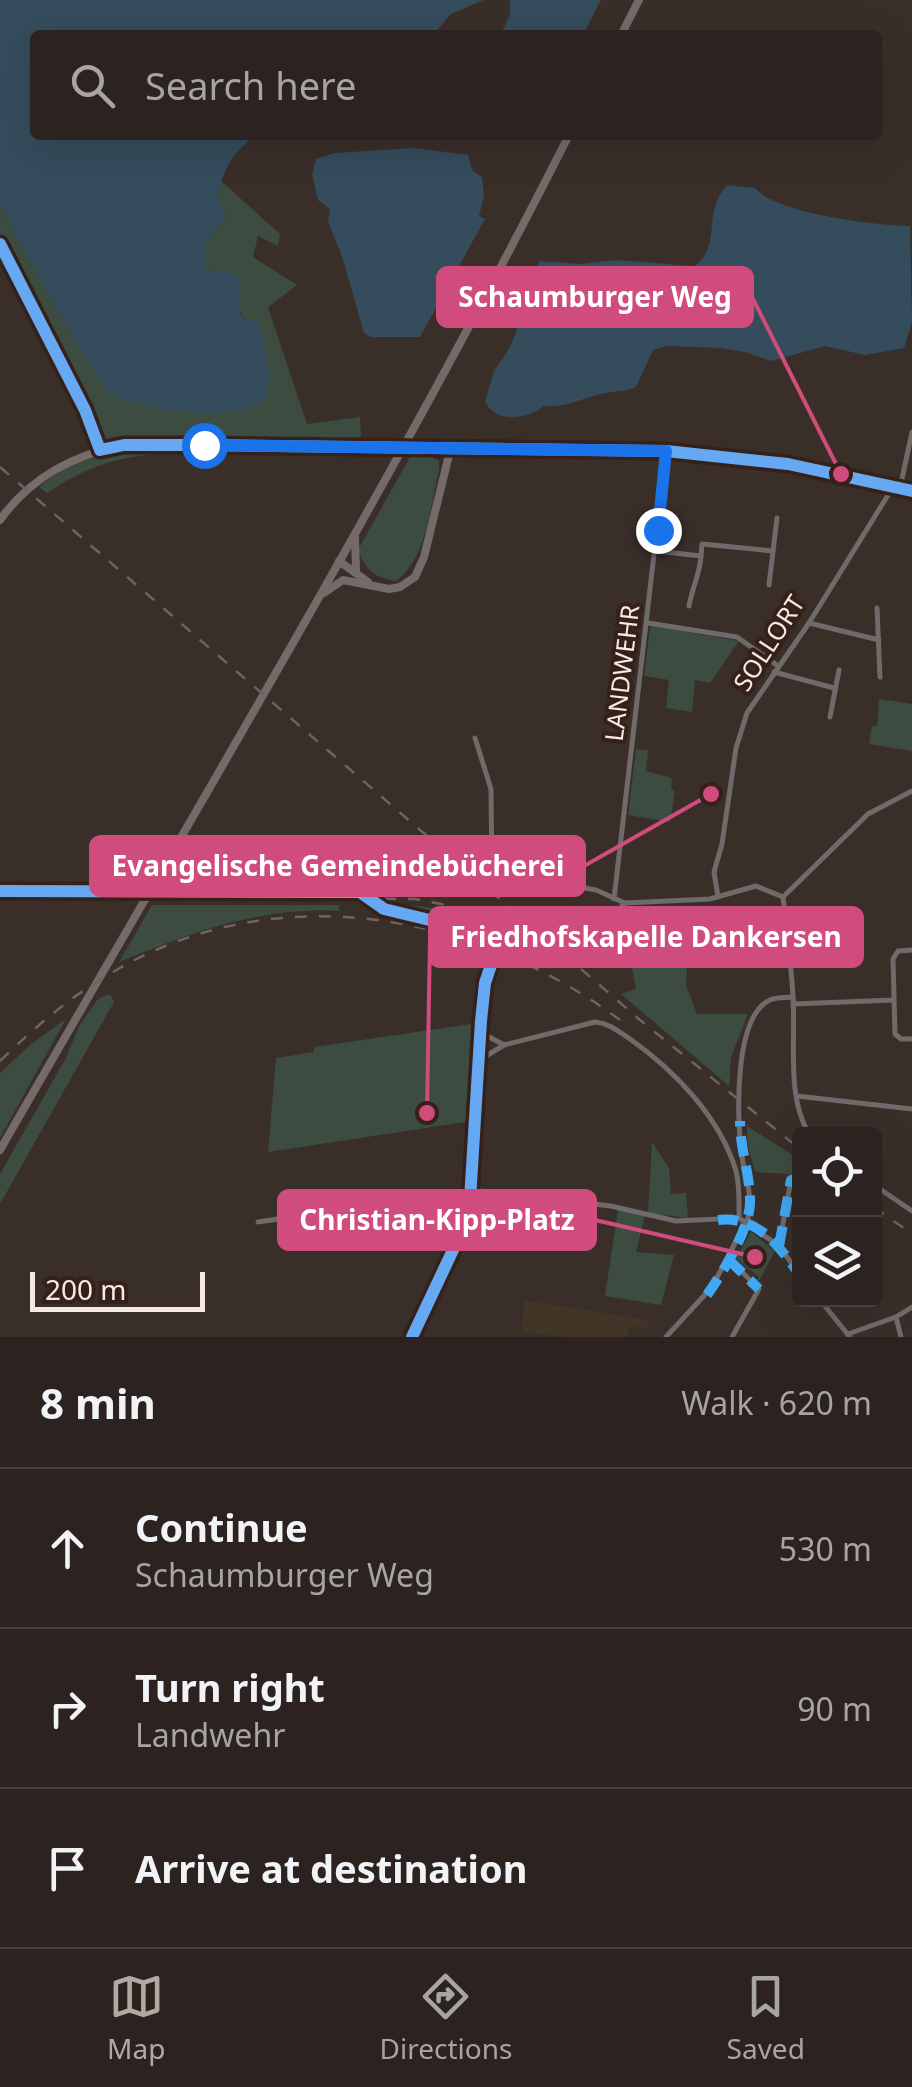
<!DOCTYPE html>
<html lang="en">
<head>
<meta charset="utf-8">
<style>
  body { margin:0; font-family:"Noto Sans",sans-serif; background:#382f2c; color:#f1f3f6 }
  .controls { position:absolute; right:30px; bottom:30px; display:grid; overflow:hidden; border-radius:10px; box-shadow:0 10px 40px #0002 }
  .controls button { width:90px; height:90px; display:grid; place-items:center; padding:0; border:0; border-bottom:2px solid #483f3d; background:#2c221f; color:#f1f3f6; font:50px sans-serif }
  .scale { position:absolute; left:30px; bottom:25px; width:175px; box-sizing:border-box; padding-left:10px; border:5px solid #f7e9e4; border-top:0; font-size:28px; line-height:35px; white-space:nowrap; color:#f7e9e4; -webkit-text-stroke:8px #352119; paint-order:stroke }
  .stop { position:absolute; width:30px; height:30px; margin:-22px; border:8px solid #1a73e8; border-radius:50%; background:#fff }
  .stop.end { background:#1a73e8; border-color:#fff; box-shadow:0 2px 10px #0008 }
  .list { margin:0; padding:0; list-style:none }
  h2 { display:flex; justify-content:space-between; align-items:center; height:130px; margin:0; padding:0 40px; font-size:42px }
  h2 small { font-size:32px; font-weight:400; color:#a6a4a4 }
  .list li { display:grid; grid-template-columns:65px 1fr auto; gap:30px; align-items:center; box-sizing:border-box; height:160px; padding:0 40px; border-top:2px solid #483f3d }
  .list b { display:block; font-size:38px; white-space:nowrap }
  .list p { margin:0; font-size:32px; white-space:nowrap; color:#a6a4a4 }
  .list em { font-size:32px; font-style:normal; color:#a6a4a4 }
  .icon { flex:none; width:55px; height:55px; fill:none; stroke:currentColor; stroke-width:2; stroke-linecap:round; stroke-linejoin:round }
  .map { position:relative; flex:none; width:912px; height:1337px; overflow:hidden }
  .search { position:absolute; background:#2c221f; box-shadow:0 10px 40px #0002; left:30px; right:30px; top:30px; height:110px; display:flex; align-items:center; gap:25px; box-sizing:border-box; padding:0 35px; border-radius:10px; color:#a6a4a4; font-size:38px }
  .sheet { height:610px; background:#2c221f }
  nav { display:flex; justify-content:space-around; align-items:center; box-sizing:border-box; height:140px; border-top:2px solid #483f3d; background:#2c221f; font-size:28px; color:#a6a4a4 }
  nav a { display:grid; justify-items:center; gap:5px }
  nav .on { color:#b5a8a3 }
  .map>svg:first-child { display:block }
  .education { fill:#413527 }
  .green { fill:#3d4c40 }
  .water { fill:#354c5c }
  .lines { fill:none; stroke-linecap:round; stroke-linejoin:round }
  .street { stroke:#716a6a; stroke-width:5 }
  .secondary { stroke:#766c6b; stroke-width:8 }
  .primary { stroke:#746a69; stroke-width:8 }
  .rail { stroke:#6d6461; stroke-width:2.5; stroke-dasharray:12 12; stroke-linecap:butt }
  .quiet { stroke:#3fa9f5; stroke-width:10; stroke-dasharray:20 10; stroke-linecap:butt }
  .cycleway-casing { stroke:#352119; stroke-width:19 }
  .cycleway { stroke:#66a8f1; stroke-width:12 }
  .route { stroke:#1a73e8; stroke-width:12 }
  .labels { text-anchor:middle; stroke-width:8; stroke-linejoin:round; paint-order:stroke }
  .street-label { font-size:25px; fill:#f7e9e4; stroke:#352119 }
  .leader { fill:none; stroke:#cf4c7d; stroke-width:4 }
  .callout-dot { fill:#cf4c7d; stroke:#352119; stroke-width:4 }
  .callout { fill:#cf4c7d; stroke:#cf4c7d; stroke-width:4 }
  .callout-label { font-size:28px; text-anchor:middle; font-weight:bold; fill:#fff }
</style>
</head>
<body>
<div class="map">
<svg width="912" height="1337" viewBox="0 0 912 1337">
  <rect width="100%" height="100%" fill="#3a2e29"/>
  <path class="education" d="M524 1300 649 1320 648 1329 630 1326 627 1337H564L522 1332Z"/>
  <g class="green">
    <path d="M221 181 280 234 278 246 258 236 253 257 297 285 268 307 307 424 360 417 361 435 354 441 103 440 60 348 0 236V204L55 306 108 393 152 406 245 320 216 273 205 271V244L226 215 217 196Z"/>
    <path d="M173 450V453C122 455 89 465 47 493L39 487C76 453 126 451 173 450Z"/>
    <path d="M426 454 439 461V471C430 507 427 558 396 581 376 578 366 571 358 550L411 455Z"/>
    <path d="M654 626 739 641 710 683 695 680 692 712 666 708 669 680 644 676 650 628Z"/>
    <path d="M879 699 912 704V751L869 744 872 726H877Z"/>
    <path d="M636 749 648 750 646 771 672 778 671 789 675 791 670 822 628 815Z"/>
    <path d="M382 903C429 905 470 914 513 932L510 942 479 929Z"/>
    <path d="M152 905H338L340 911C258 907 193 932 119 962Z"/>
    <path d="M628 948 688 950 686 985 697 1014H748L731 1057 729 1086 621 994 636 989Z"/>
    <path d="M110 994 114 1002 0 1204V1174L66 1058 79 1026 98 999Z"/>
    <path d="M66 1019 0 1138V1073L31 1044Z"/>
    <path d="M471 1024 472 1121 268 1152 276 1058 314 1052V1047Z"/>
    <path d="M747 1126 791 1154 799 1165V1182L789 1174 755 1172 747 1141Z"/>
    <path d="M652 1142 669 1168 671 1194 686 1193 688 1218 648 1213Z"/>
    <path d="M618 1209 645 1215 636 1252 674 1255 661 1305 605 1296Z"/>
    <path d="M404 1232 460 1233 451 1250 396 1249Z"/>
    <path d="M751 1232 775 1251 759 1281 757 1280 759 1277 736 1259Z"/>
  </g>
  <g class="water">
    <path d="M0 0H484L451 14 433 35H35V135H257C232 152 225 166 217 196L226 215 205 244V271L216 273 224 270 240 279V313L245 320 259 321 270 376 266 399C228 426 149 409 108 394L55 306 0 204Z"/>
    <path d="M510 0H601L583 35H500L510 15Z"/>
    <path d="M414 148 468 155 472 170 482 177 484 196 479 216 485 219 420 337H371L364 333 342 256 328 222 330 209 318 200 312 174 316 159 334 153Z"/>
    <path d="M727 185 755 188C777 214 876 225 910 226L912 322 904 348 865 355 825 346 771 361 745 352 721 348 666 346 653 350 636 387C627 391 621 391 611 392 587 395 569 408 544 406 527 419 497 424 485 402L494 371 510 347 532 293 539 261 581 264 616 260 694 266C723 246 701 215 727 185Z"/>
  </g>
  <g class="lines">
    <g class="street">
      <path d="M0 244 85 410 100 450"/>
      <path d="M451 447 666 451 788 464 912 491"/>
      <path d="M900 488 912 432"/>
      <path d="M657 551 701 556 702 544 773 551"/>
      <path d="M769 585 777 518"/>
      <path d="M689 606C692 588 700 574 701 556"/>
      <path d="M877 608 880 677"/>
      <path d="M648 623 737 637 778 666"/>
      <path d="M809 623 879 640"/>
      <path d="M774 672 834 688"/>
      <path d="M830 717 839 670"/>
      <path d="M475 738 491 789 492 874 515 893 574 886 596 890 625 903 710 899 756 886 783 897"/>
      <path d="M0 891 360 892 384 909 475 931 499 941 485 983 481 1021 469 1216 412 1337"/>
      <path d="M718 897 714 872 722 844 736 748 747 713 809 623 893 487"/>
      <path d="M783 897C787 930 791 964 793 997 796 1041 786 1096 809 1134"/>
      <path d="M783 897 868 814 912 791"/>
      <path d="M614 899 666 451"/>
      <path d="M912 950 898 951 893 959 895 1034 901 1039H912"/>
      <path d="M597 951 606 923 625 903"/>
      <path d="M793 1004 893 1000"/>
      <path d="M480 1032 504 1045 595 1022C609 1023 618 1031 630 1039 674 1070 720 1117 736 1171 740 1186 739 1203 739 1218"/>
      <path d="M478 1061 504 1045"/>
      <path d="M797 1096 912 1109"/>
      <path d="M874 1185 912 1211"/>
      <path d="M258 1222 471 1190 611 1206 676 1221 739 1218 779 1246 800 1275"/>
      <path d="M779 1245 791 1180 800 1186"/>
      <path d="M729 1259 759 1289 732 1337"/>
      <path d="M820 1300 850 1337"/>
      <path d="M896 1317 901 1337"/>
      <path d="M848 1334 896 1317 912 1307"/>
      <path d="M666 1337 712 1287 748 1218C754 1194 743 1173 741 1149 737 1116 734 1016 770 1000 776 997 786 998 793 997"/>
    </g>
    <path class="secondary" d="M0 520C31 477 73 455 124 445L451 447"/>
    <g class="primary">
      <path d="M621 35 639 0"/>
      <path d="M355 536 356 571"/>
      <path d="M339 561 368 582"/>
      <path d="M324 593 343 580 389 589 400 587 415 577 424 557 451 447"/>
      <path d="M0 1150C193 814 394 481 569 135"/>
    </g>
    <g class="rail">
      <path d="M0 467 640 1020 800 1149"/>
      <path d="M0 897 415 899 471 910 528 935"/>
      <path d="M0 1061C35 1027 71 996 113 972 275 876 475 912 620 1020"/>
      <path d="M874 1207 912 1234"/>
    </g>
    <g class="quiet">
      <path d="M718 1220C756 1216 776 1242 797 1271"/>
      <path d="M779 1246 791 1180 800 1186"/>
      <path d="M728 1259 759 1289"/>
      <path d="M707 1295C722 1274 751 1227 750 1201 750 1174 740 1149 740 1121"/>
    </g>
    <g class="cycleway-casing">
      <g id="cycleway">
        <path d="M0 244 85 410 100 450 124 445H204L666 451 788 464 912 491"/>
        <path d="M0 891 360 892 384 909 475 931 499 941 485 983 481 1021 469 1216 412 1337"/>
      </g>
    </g>
    <use href="#cycleway" class="cycleway"/>
  </g>
  <g class="lines">
    <path class="route" d="M204 445 666 451 658 530"/>
  </g>
  <g class="labels">
    <g class="street-label">
      <text transform="translate(769 643) rotate(-57)" y="9">SOLLORT</text>
      <text transform="translate(622 673) rotate(-83)" y="9">LANDWEHR</text>
    </g>
  </g>
  <path class="leader" d="M841 474L752 297M711 794L584 866M427 1113L430 937M755 1257L595 1220"/>
  <g class="callout-dot">
    <circle cx="841" cy="474" r="10"/>
    <circle cx="711" cy="794" r="10"/>
    <circle cx="427" cy="1113" r="10"/>
    <circle cx="755" cy="1257" r="10"/>
  </g>
  <g class="callout">
    <rect x="438" y="268" width="314" height="58" rx="10"/>
    <rect x="91" y="837" width="493" height="58" rx="10"/>
    <rect x="430" y="908" width="432" height="58" rx="10"/>
    <rect x="279" y="1191" width="316" height="58" rx="10"/>
  </g>
  <g class="callout-label">
    <text x="595" y="307">Schaumburger Weg</text>
    <text x="338" y="876">Evangelische Gemeindebücherei</text>
    <text x="646" y="947">Friedhofskapelle Dankersen</text>
    <text x="437" y="1230">Christian-Kipp-Platz</text>
  </g>
</svg>
<div class="controls">
<button><svg class="icon" aria-label="locate" viewBox="0 0 24 24"><circle cx="12" cy="12" r="6"/><path d="M12 2v4M12 18v4M2 12h4M18 12h4"/></svg></button>
<button><svg class="icon" aria-label="layers" viewBox="0 0 24 24"><path d="M12 4l9 5-9 5-9-5zM3 14l9 5 9-5"/></svg></button>
</div>
<div class="scale">200 m</div>
<div class="stop" style="left:204px;top:445px"></div>
<div class="stop end" style="left:658px;top:530px"></div>
<div class="search"><svg class="icon" aria-label="search" viewBox="0 0 24 24"><circle cx="10" cy="10" r="6"/><path d="M15 15l6 6"/></svg>Search here</div>
</div>
<section class="sheet">
<h2>8 min<small>Walk · 620 m</small></h2>
<ul class="list">
<li><svg class="icon" aria-label="ahead" viewBox="0 0 24 24"><path d="M12 20V5M6 11l6-6 6 6"/></svg><div><b>Continue</b><p>Schaumburger Weg</p></div><em>530 m</em></li>
<li><svg class="icon" aria-label="right" viewBox="0 0 24 24"><path d="M7 20v-9h11M14 6l5 5-5 5"/></svg><div><b>Turn right</b><p>Landwehr</p></div><em>90 m</em></li>
<li><svg class="icon" aria-label="arrive" viewBox="0 0 24 24"><path d="M6 21V4h12l-3 4 3 4H6"/></svg><div><b>Arrive at destination</b></div></li>
</ul>
</section>
<nav>
<a class="on"><svg class="icon" aria-label="map" viewBox="0 0 24 24"><path d="M3 6l6-2 6 2 6-2v14l-6 2-6-2-6 2zM9 4v14M15 6v14"/></svg>Map</a>
<a><svg class="icon" aria-label="directions" viewBox="0 0 24 24"><path d="M12 3l9 9-9 9-9-9zM9 14v-3h6M13 9l2 2-2 2"/></svg>Directions</a>
<a><svg class="icon" aria-label="saved" viewBox="0 0 24 24"><path d="M7 4h10v16l-5-4-5 4z"/></svg>Saved</a>
</nav>
</body>
</html>
